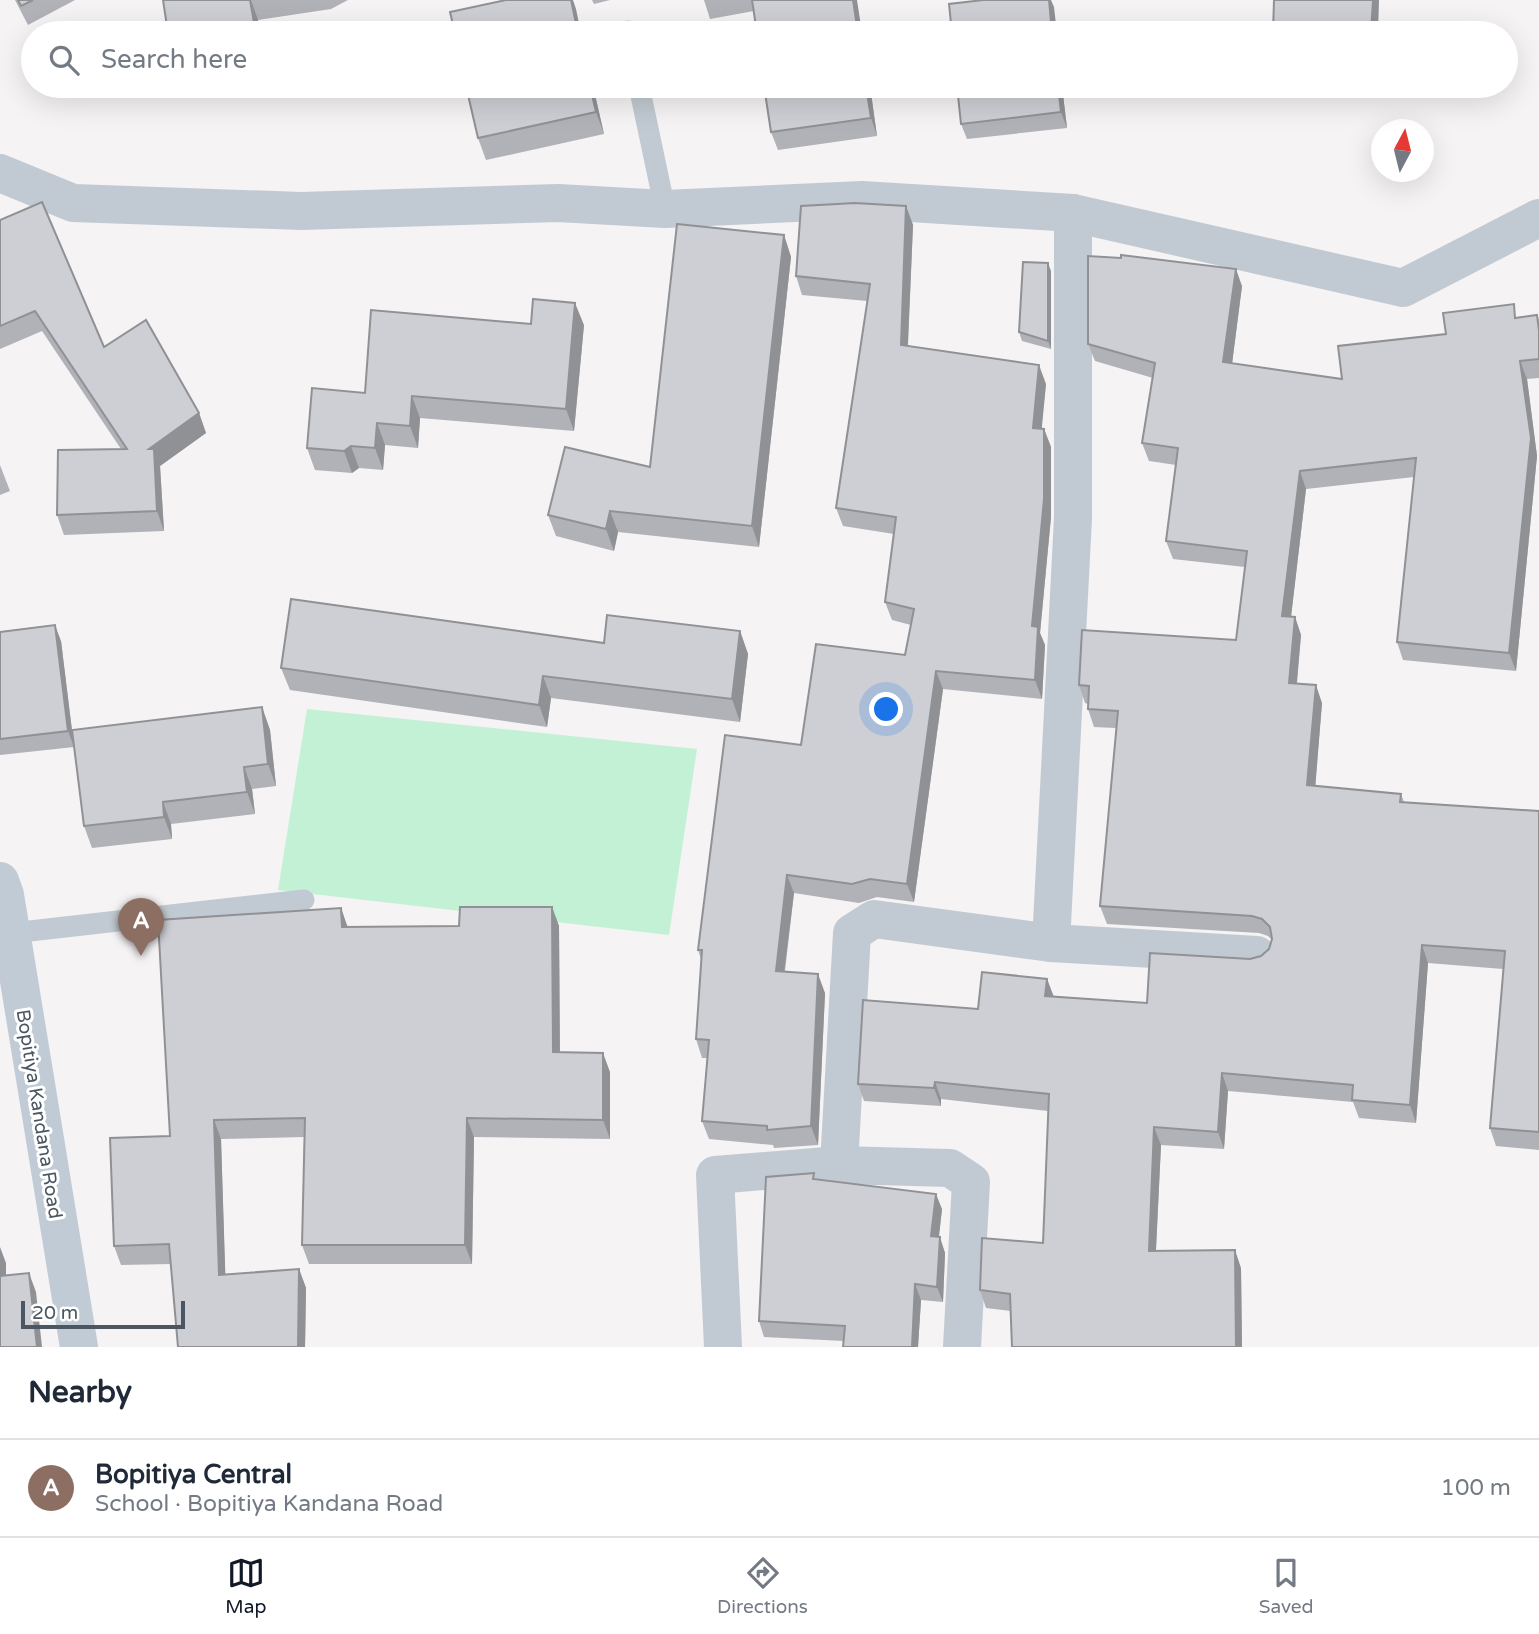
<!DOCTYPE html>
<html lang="en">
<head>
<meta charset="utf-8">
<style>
  body { margin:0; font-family:"Varela Round",sans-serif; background:#f2f2f3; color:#1f2937 }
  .compass { position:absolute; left:1371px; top:119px; width:63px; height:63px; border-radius:50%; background:#fff; box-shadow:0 7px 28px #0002; rotate:7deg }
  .scale { position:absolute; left:21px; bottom:18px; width:164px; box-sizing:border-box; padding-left:7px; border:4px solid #4a5661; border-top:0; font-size:19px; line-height:24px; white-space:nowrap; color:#4a5661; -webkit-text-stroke:5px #fff; paint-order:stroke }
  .you { position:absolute; left:887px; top:710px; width:24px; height:24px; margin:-18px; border:5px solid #fff; border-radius:50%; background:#1a73e8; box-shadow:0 0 0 10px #1a73e833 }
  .badge { display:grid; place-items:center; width:46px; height:46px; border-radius:50%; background:#111827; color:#fff; font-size:23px; font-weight:700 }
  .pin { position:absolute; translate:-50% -58px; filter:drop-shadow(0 2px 4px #0008) }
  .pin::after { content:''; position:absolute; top:37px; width:24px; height:21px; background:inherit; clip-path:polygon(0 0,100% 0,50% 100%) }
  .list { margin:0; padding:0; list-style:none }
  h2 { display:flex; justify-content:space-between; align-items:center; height:91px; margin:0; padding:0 28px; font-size:30px }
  h2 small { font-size:23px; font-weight:400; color:#747a83 }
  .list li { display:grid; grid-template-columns:46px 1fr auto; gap:21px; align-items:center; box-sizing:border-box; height:98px; padding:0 28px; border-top:2px solid #e0e1e3 }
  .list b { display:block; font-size:26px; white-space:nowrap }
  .list p { margin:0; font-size:23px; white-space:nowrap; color:#747a83 }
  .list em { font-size:23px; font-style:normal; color:#747a83 }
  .icon { flex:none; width:38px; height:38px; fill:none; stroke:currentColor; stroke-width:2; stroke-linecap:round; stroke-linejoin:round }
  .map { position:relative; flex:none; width:1539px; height:1347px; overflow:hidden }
  .search { position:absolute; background:#fff; box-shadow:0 7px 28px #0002; left:21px; right:21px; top:21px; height:77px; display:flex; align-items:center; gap:18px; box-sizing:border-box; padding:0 24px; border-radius:38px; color:#747a83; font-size:26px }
  .sheet { height:189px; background:#fff }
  nav { display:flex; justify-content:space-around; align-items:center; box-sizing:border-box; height:98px; border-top:2px solid #e0e1e3; background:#fff; font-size:19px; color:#747a83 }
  nav a { display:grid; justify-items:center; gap:4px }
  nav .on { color:#111827 }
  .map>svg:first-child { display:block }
  .green { fill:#c3f1d5 }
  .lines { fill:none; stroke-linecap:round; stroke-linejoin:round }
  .service { stroke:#c1cad2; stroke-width:21 }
  .minor { stroke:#c1cad2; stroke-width:38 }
  .secondary { stroke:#c1cbd6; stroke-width:38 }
  .wall { fill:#b0b2b7 }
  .shaded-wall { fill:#909195 }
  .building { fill:#cdcfd5; stroke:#909195; stroke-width:2 }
  .labels { text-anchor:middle; stroke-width:6; stroke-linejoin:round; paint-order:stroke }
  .street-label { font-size:19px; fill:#4a5661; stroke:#fff }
</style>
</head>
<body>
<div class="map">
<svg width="1539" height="1347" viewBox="0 0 1539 1347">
  <rect width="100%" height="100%" fill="#f5f3f3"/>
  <path class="green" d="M307 709 697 749 669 935 278 890Z"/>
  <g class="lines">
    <g class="service">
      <path d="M628 31 629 33"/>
      <path d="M639 86 665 209"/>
      <path d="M12 933 304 900"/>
    </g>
    <g class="minor">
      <path d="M0 173 73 203 301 211 558 203 665 209 862 200 1073 213 1403 288 1539 218"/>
      <path d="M1051 943 1073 518V213"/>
      <path d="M839 1165 852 933 874 919 1051 943 1257 955"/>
      <path d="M723 1347 715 1175 839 1165 950 1168 971 1182 962 1347"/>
    </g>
    <path class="secondary" d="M0 881 5 895 79 1347"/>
  </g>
  <g class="wall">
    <path d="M15 0H75L28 25Z"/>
    <path d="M163 0H348L331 9 258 20 260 33H168Z"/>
    <path d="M592 0H610L594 4Z"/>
    <path d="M704 0H857L754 11 710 19Z"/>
    <path d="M593 86 604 134 486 160 478 138Z"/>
    <path d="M870 86 877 136 778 150 771 132Z"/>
    <path d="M957 86H1062L1067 128 967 139 961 124Z"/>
    <path d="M906 206 913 225 908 346 1046 384 1041 429H1044L1051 447V517L1040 633 1045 645 1042 699 943 689 914 902 877 897 859 903 794 893 785 971 825 993 818 1145 774 1148 773 1145 709 1139 702 1121 707 1058H702L696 1039 701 959 698 950 801 745 905 655 911 625 892 620 885 602 894 534 843 526 836 508 867 301 802 295 796 276Z"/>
    <path d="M0 220 104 347 199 413 206 433 160 466 164 531 64 535 57 515 121 449 42 331 0 349Z"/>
    <path d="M784 235 791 257 759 547 618 532 614 551 556 536 548 515 650 467Z"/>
    <path d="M1051 271V349L1022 341 1019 332Z"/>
    <path d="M1242 286 1232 363 1342 379 1446 334 1519 317 1537 315 1539 320V378L1527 379 1537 456 1516 671 1403 660 1397 642 1414 477 1306 489 1291 617H1295L1301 635 1297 684 1322 703 1315 786 1401 794 1404 802 1539 811V1150L1496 1146 1490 1128 1503 969 1428 963 1416 1123 1359 1118 1353 1102 1228 1091 1224 1149 1161 1145 1156 1251 1241 1268 1242 1347H1012L1011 1311 986 1308 980 1290 1043 1243 1048 1111 941 1099V1106L864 1101 858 1084 978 1009 1047 979 1053 996 1147 1003 1250 959 1261 956 1269 949 1272 940 1268 936 1259 933 1107 924 1100 906 1116 728 1094 727 1088 709V704L1085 703 1079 685 1236 640 1245 567 1173 559 1166 541 1176 465 1149 461 1142 443 1153 378 1095 361 1088 344Z"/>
    <path d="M531 324 584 325 574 431 420 418 418 448 385 445 383 470 359 468 352 473 315 470 307 448 365 393Z"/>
    <path d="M0 465 10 491 0 495Z"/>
    <path d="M740 631 748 654 740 722 551 698 547 727 290 690 281 668 604 643Z"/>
    <path d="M0 632 61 641 74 747 0 755Z"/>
    <path d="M262 707 270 730 276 786 252 789 255 814 171 824 172 839 92 848 84 826Z"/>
    <path d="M552 907 559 926 560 1052 610 1072V1139L474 1137 472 1264H309L302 1245 304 1137 221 1139 225 1275 299 1269 306 1288 305 1347H178L171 1264 121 1265 114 1246 170 1136 341 908 347 927 459 926Z"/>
    <path d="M816 1179 942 1209 939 1237 945 1253 943 1302 921 1300 918 1347H843L844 1341 764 1337 759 1321Z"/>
  </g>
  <g class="shaded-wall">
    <path d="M251 0 258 20 260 33H257L255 28Z"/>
    <path d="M571 0H573L576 9 581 33H578Z"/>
    <path d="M853 0H857L862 33H858Z"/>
    <path d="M1049 0H1051L1054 7 1057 33H1052Z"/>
    <path d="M1373 0H1379L1378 33H1371Z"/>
    <path d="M590 86H593L604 134 596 112Z"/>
    <path d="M866 86H870L877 136 871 118Z"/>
    <path d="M1058 86H1062L1067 128 1061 112Z"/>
    <path d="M906 206 913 225 907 363 901 345Z"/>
    <path d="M784 235 791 257 759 547 752 526Z"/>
    <path d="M1048 263 1051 271V349L1048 341Z"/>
    <path d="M1236 269 1242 286 1230 380 1223 362Z"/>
    <path d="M575 303 584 325 574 431 566 409Z"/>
    <path d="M1520 361 1527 379 1537 456 1516 671 1509 653Z"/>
    <path d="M1039 365 1046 384 1040 447 1033 428Z"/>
    <path d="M412 396 420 418 418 448 410 426Z"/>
    <path d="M199 413 206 433 160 466 164 531 157 511 149 449Z"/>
    <path d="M377 423 385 445 383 470 375 448Z"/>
    <path d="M1044 429 1051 447V517L1040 633 1045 645 1042 699 1035 680 1032 626Z"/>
    <path d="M351 446 359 468 352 473 344 451Z"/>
    <path d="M1300 471 1306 489 1289 634 1282 616Z"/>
    <path d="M610 511 618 532 614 551 606 529Z"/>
    <path d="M1295 617 1301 635 1295 701 1289 683Z"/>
    <path d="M55 625 61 641 74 747 68 731Z"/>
    <path d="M740 631 748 654 740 722 732 699Z"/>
    <path d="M936 671 943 689 914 902 907 884Z"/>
    <path d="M543 676 551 698 547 727 539 705Z"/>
    <path d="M1316 685 1322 703 1314 803 1307 785Z"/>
    <path d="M262 707 270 730 276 786 268 764Z"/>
    <path d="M244 767 252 789 255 814 247 792Z"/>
    <path d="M163 802 171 824 172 839 164 817Z"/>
    <path d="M787 875 794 893 782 989 776 971Z"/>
    <path d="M552 907 559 926 560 1071 553 1052Z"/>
    <path d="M341 908 348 928 342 927Z"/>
    <path d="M1422 945 1428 963 1416 1123 1410 1105Z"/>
    <path d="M818 974 825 993 818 1145 811 1126Z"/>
    <path d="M1047 979 1054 997 1045 996Z"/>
    <path d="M603 1053 610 1072V1139L603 1120Z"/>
    <path d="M1222 1073 1228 1091 1224 1149 1218 1132Z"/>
    <path d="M935 1082 941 1099V1106L934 1088Z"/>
    <path d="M467 1118 474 1137 472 1264 465 1245Z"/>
    <path d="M214 1120 221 1139 226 1294 219 1275Z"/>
    <path d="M1154 1127 1161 1145 1155 1268 1149 1251Z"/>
    <path d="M936 1194 942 1209 937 1252 931 1236Z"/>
    <path d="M940 1237 945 1253 943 1302 937 1287Z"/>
    <path d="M0 1247 6 1263V1295L0 1277Z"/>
    <path d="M1235 1250 1241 1268 1242 1347H1236Z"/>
    <path d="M299 1269 306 1288 305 1347H298Z"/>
    <path d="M29 1273 36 1292 42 1347H37Z"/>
    <path d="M915 1284 921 1300 918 1347H912Z"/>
  </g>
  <g class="building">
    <path d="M18 0H33L21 6Z"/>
    <path d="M163 0H250L255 28 223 33H168Z"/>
    <path d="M506 0H571L578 33H455L450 12Z"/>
    <path d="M752 0H853L858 33H757Z"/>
    <path d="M983 0H1049L1052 33H952L949 4Z"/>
    <path d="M1274 0H1373L1371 33H1273Z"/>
    <path d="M466 86H590L596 112 478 138Z"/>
    <path d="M764 86H866L871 118 771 132Z"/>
    <path d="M957 86H1058L1061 112 961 124Z"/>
    <path d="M42 202 104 347 146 320 199 413 149 449H154L157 511 57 515 58 450 127 449 35 311 0 326V220Z"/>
    <path d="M855 203 906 206 901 345 1039 365 1033 428 1044 429V499L1032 626 1038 627 1035 680 936 671 907 884 870 879 852 884 787 875 776 971 818 974 811 1126 767 1130V1126L702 1121 709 1040 696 1039 702 950H698L725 735 801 745 816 644 905 655 914 609 885 602 896 517 836 508 870 284 796 276 801 206Z"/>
    <path d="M677 224 784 235 752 526 610 511 606 529 548 515 565 447 650 467Z"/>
    <path d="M1121 255 1236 269 1223 362 1342 379 1338 346 1446 334 1443 313 1514 304 1515 318 1537 315 1539 331V359L1520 361 1531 438 1509 653 1397 642 1416 458 1300 471 1282 616 1295 617 1289 683 1316 685 1307 785 1401 794 1400 802 1539 811V1132L1490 1128 1505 951 1422 945 1410 1105 1352 1100 1353 1085 1222 1073 1218 1132 1154 1127 1149 1251 1235 1250 1236 1347H1012L1010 1294 980 1290 982 1238 1043 1243 1049 1094 935 1082 934 1088 858 1084 863 1000 978 1009 982 972 1047 979 1045 996 1147 1003 1150 953 1250 959 1261 956 1269 949 1272 939 1270 927 1262 919 1252 916 1100 906 1118 711 1088 709 1089 686 1079 685 1082 630 1236 640 1247 551 1166 541 1178 448 1142 443 1155 363 1088 344V256L1121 258Z"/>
    <path d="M1023 262 1048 263V341L1019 332Z"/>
    <path d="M533 299 575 303 566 409 412 396 410 426 377 423 375 448 351 446 344 451 307 448 312 388 365 393 371 310 531 324Z"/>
    <path d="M291 599 604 643 607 615 740 631 732 699 543 676 539 705 281 668Z"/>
    <path d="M55 625 68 731 0 739V632Z"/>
    <path d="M262 707 268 764 244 767 247 792 163 802 164 817 84 826 72 730Z"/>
    <path d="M460 907H552L553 1052 603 1053V1120L467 1118 465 1245H302L305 1118 214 1120 219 1275 299 1269 298 1347H178L169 1244 114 1246 110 1138 170 1136 158 920 341 908 342 927 459 926Z"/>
    <path d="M814 1173 813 1179 936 1194 931 1236 940 1237 937 1287 915 1284 912 1347H843L845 1326 759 1321 766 1177Z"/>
    <path d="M29 1273 37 1347H0V1276Z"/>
  </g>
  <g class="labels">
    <g class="street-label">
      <text transform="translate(40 1114) rotate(81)" y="7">Bopitiya Kandana Road</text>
    </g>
  </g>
</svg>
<svg class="compass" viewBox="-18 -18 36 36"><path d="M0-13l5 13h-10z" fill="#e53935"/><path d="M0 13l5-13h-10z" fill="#747a83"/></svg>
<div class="scale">20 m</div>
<div class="you"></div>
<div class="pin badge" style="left:141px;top:956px;background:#8d6e63">A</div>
<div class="search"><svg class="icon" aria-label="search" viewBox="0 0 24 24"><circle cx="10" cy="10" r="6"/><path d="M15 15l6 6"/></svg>Search here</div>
</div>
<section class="sheet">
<h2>Nearby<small></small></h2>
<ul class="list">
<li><span class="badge" style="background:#8d6e63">A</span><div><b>Bopitiya Central</b><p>School · Bopitiya Kandana Road</p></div><em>100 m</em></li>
</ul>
</section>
<nav>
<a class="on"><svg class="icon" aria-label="map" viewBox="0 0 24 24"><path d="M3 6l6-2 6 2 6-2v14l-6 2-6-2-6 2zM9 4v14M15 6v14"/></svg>Map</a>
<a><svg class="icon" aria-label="directions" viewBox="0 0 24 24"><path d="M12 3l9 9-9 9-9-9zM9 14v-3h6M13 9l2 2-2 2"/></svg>Directions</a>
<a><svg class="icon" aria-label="saved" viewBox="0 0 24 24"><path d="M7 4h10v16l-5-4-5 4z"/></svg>Saved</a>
</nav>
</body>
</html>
